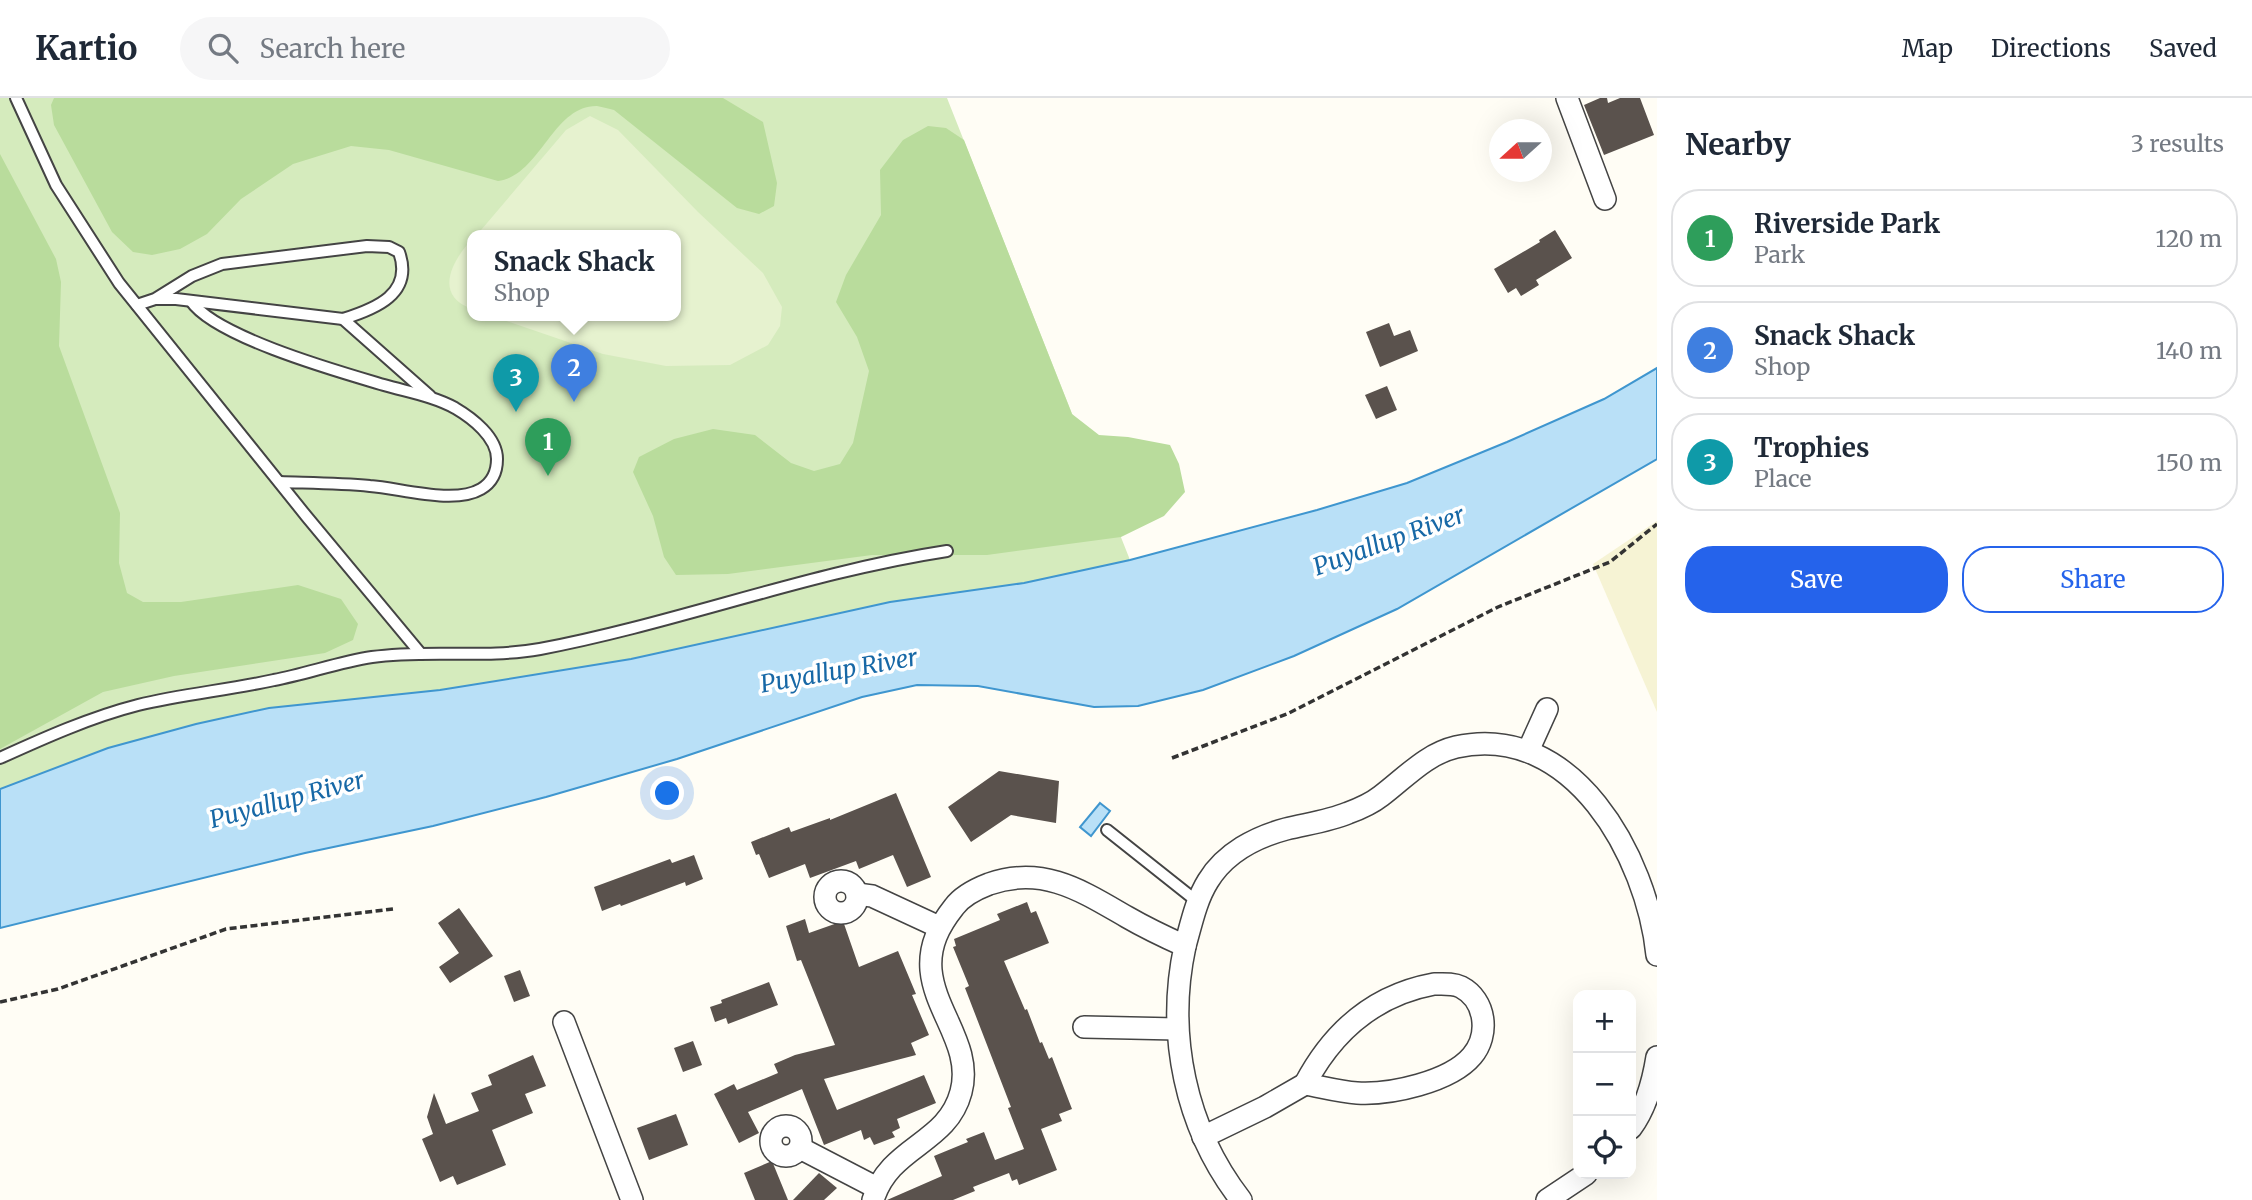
<!DOCTYPE html>
<html lang="en">
<head>
<meta charset="utf-8">
<style>
  body { margin:0; font-family:Merriweather,serif; background:#f6f6f7; color:#1f2937 }
  .controls { position:absolute; right:21px; bottom:21px; display:grid; overflow:hidden; border-radius:14px; box-shadow:0 7px 28px #0002 }
  .controls button { width:63px; height:63px; display:grid; place-items:center; padding:0; border:0; border-bottom:2px solid #e0e1e3; background:#fff; color:#1f2937; font:35px sans-serif }
  .compass { position:absolute; left:1489px; top:21px; width:63px; height:63px; border-radius:50%; background:#fff; box-shadow:0 7px 28px #0002; rotate:249deg }
  .you { position:absolute; left:668px; top:696px; width:24px; height:24px; margin:-18px; border:5px solid #fff; border-radius:50%; background:#1a73e8; box-shadow:0 0 0 10px #1a73e833 }
  .badge { display:grid; place-items:center; width:46px; height:46px; border-radius:50%; background:#2563eb; color:#fff; font-size:23px; font-weight:700 }
  .pin { position:absolute; translate:-50% -58px; filter:drop-shadow(0 2px 4px #0008) }
  .pin::after { content:''; position:absolute; top:37px; width:24px; height:21px; background:inherit; clip-path:polygon(0 0,100% 0,50% 100%) }
  .popup { position:absolute; left:467px; top:132px; width:214px; height:91px; box-sizing:border-box; display:grid; place-content:center; border-radius:14px; background:#fff; filter:drop-shadow(0 2px 5px #0005); font-size:23px; white-space:nowrap; color:#747a83 }
  .popup b { font-size:26px; color:#1f2937 }
  .popup::after { content:''; position:absolute; left:50%; top:100%; margin-left:-14px; border:14px solid transparent; border-top-color:#fff }
  .list { margin:0; padding:0; list-style:none }
  h2 { display:flex; justify-content:space-between; align-items:center; height:91px; margin:0; padding:0 28px; font-size:30px }
  h2 small { font-size:23px; font-weight:400; color:#747a83 }
  .list li { display:grid; grid-template-columns:46px 1fr auto; gap:21px; align-items:center; box-sizing:border-box; height:98px; margin:0 14px 14px; padding:0 14px; border:2px solid #e0e1e3; border-radius:28px }
  .list b { display:block; font-size:26px; white-space:nowrap }
  .list p { margin:0; font-size:23px; white-space:nowrap; color:#747a83 }
  .list em { font-size:23px; font-style:normal; color:#747a83 }
  .actions { display:flex; gap:14px; padding:21px 28px }
  .actions a { flex:1; padding:16px 0; border:2px solid #2563eb; border-radius:28px; text-align:center; font-size:24px; color:#2563eb }
  .actions .main { background:#2563eb; color:#fff }
  .icon { flex:none; width:38px; height:38px; fill:none; stroke:currentColor; stroke-width:2; stroke-linecap:round; stroke-linejoin:round }
  .map { position:relative; flex:none; width:1657px; height:1102px; overflow:hidden }
  header { display:flex; align-items:center; gap:42px; box-sizing:border-box; height:98px; padding:0 35px; background:#fff; border-bottom:2px solid #e0e1e3 }
  header strong { font-size:33px }
  nav { display:flex; gap:38px; margin-inline-start:auto; font-size:24px }
  .search { width:490px; height:63px; background:#f6f6f7; display:flex; align-items:center; gap:18px; box-sizing:border-box; padding:0 24px; border-radius:38px; color:#747a83; font-size:26px }
  main { display:flex }
  aside { flex:1; background:#fff }
  .map>svg:first-child { display:block }
  .farmland { fill:#f6f3d4 }
  .green { fill:#d5ebbd; fill-rule:evenodd }
  .forest { fill:#b9dc9c }
  .pitch { fill:#e6f2cf }
  .water { fill:#b9e0f7; stroke:#3f96cf; stroke-width:2 }
  .building { fill:#5a524d }
  .lines { fill:none; stroke-linecap:round; stroke-linejoin:round }
  .lane-casing { stroke:#444; stroke-width:14 }
  .street-casing { stroke:#444; stroke-width:24 }
  .path { stroke:#333; stroke-width:3.5; stroke-dasharray:7 3.5; stroke-linecap:butt }
  .lane { stroke:#fff; stroke-width:10 }
  .street { stroke:#fff; stroke-width:21 }
  .labels { text-anchor:middle; stroke-width:7; stroke-linejoin:round; paint-order:stroke }
  .water-label { font-size:24px; font-style:italic; fill:#1768a6; stroke:#fff }
</style>
</head>
<body>
<header>
<strong>Kartio</strong>
<div class="search"><svg class="icon" aria-label="search" viewBox="0 0 24 24"><circle cx="10" cy="10" r="6"/><path d="M15 15l6 6"/></svg>Search here</div>
<nav><a>Map</a><a>Directions</a><a>Saved</a></nav>
</header>
<main>
<div class="map">
<svg width="1657" height="1102" viewBox="0 0 1657 1102">
  <rect width="100%" height="100%" fill="#fffdf5"/>
  <path class="farmland" d="M1657 423V614L1593 466Z"/>
  <path class="green" d="M0 0H947L1130 462 1024 485 890 504 631 561 440 592 269 610 196 626 108 650 0 691ZM472 138H676V218H472Z"/>
  <g class="forest">
    <path d="M54 0H723L763 24 777 85 774 108 759 116 737 110 614 12C609 11 603 9 597 8 553 7 540 78 498 83L389 52 351 48 293 66 241 101 207 136 180 151 152 157 133 154 112 134 54 27 51 7Z"/>
    <path d="M928 28 946 30 964 42 1072 316 1099 337 1128 339 1170 347 1179 366 1185 394 1164 418 1121 439 987 457H872L728 476 676 477 664 459 653 418 633 374 639 359 674 341 713 331 755 337 791 365 814 373 840 366 853 345 869 273 857 239 836 204 846 177 881 117 880 72 903 42Z"/>
    <path d="M0 56 56 161 61 184 59 248 120 415 119 465 127 495 143 504H181L298 487 341 501 358 526 353 542 325 555 174 578 103 594 0 651Z"/>
  </g>
  <g class="pitch">
    <path d="M590 18 618 32 698 114 763 175 782 209 780 228 768 247 730 267 666 268 603 256 492 218H676V138H476L566 32Z"/>
    <path d="M472 141V211C433 197 452 163 472 141Z"/>
  </g>
  <g class="water">
    <path d="M1657 270V361L1397 511 1294 558 1203 592 1138 608 1094 609 978 588 917 587 862 599 677 661 546 699 433 728 305 755 0 830V691L108 650 196 626 269 610 440 592 631 561 890 504 1024 485 1130 462 1317 412 1407 385 1507 344 1604 301Z"/>
    <path d="M1100 705 1110 713 1091 738 1080 729Z"/>
  </g>
  <g class="building">
    <path d="M1600 0H1607L1608 5 1620 0H1640L1654 37 1604 57 1584 7Z"/>
    <path d="M1555 132 1572 160 1536 182 1539 187 1521 198 1516 190 1508 195 1494 171 1540 144 1539 142Z"/>
    <path d="M1389 225 1394 238 1410 232 1418 253 1380 269 1366 234Z"/>
    <path d="M1387 288 1397 312 1376 321 1365 297Z"/>
    <path d="M999 673 1059 683 1056 725 1011 717 971 744 948 709Z"/>
    <path d="M896 695 931 779 907 789 893 757 859 771 856 763 810 780 805 766 769 780 759 756 756 757 751 744 789 729 791 734 830 720V722Z"/>
    <path d="M694 757 703 781 686 788 685 784 621 808 620 806 602 813 594 789 670 761 672 765Z"/>
    <path d="M1027 804 1031 815 1036 813 1049 845 1004 863 1025 912 1027 911 1040 945 1042 944 1049 961 1052 959 1072 1011 1059 1016 1062 1023 1041 1031 1057 1072 1019 1087 1017 1081 1012 1083 1009 1075 973 1089 975 1093 953 1102H887L942 1078 934 1058 968 1044 966 1041 984 1034 995 1062 1024 1051 1008 1010 1011 1009 965 890 969 888 953 849 956 848 954 841 1000 822 997 816Z"/>
    <path d="M459 810 493 858 450 885 439 869 459 855 438 825Z"/>
    <path d="M805 821 809 835 843 823 859 869 898 853 916 896 912 897 929 937 911 945 916 957 824 981 837 1012 924 977 936 1005 897 1021 900 1030 892 1034 895 1039 874 1047 870 1039 864 1042 861 1032 824 1047 802 991 748 1014 759 1035 739 1045 714 996 734 986 737 992 778 975 774 966 795 957 835 947 801 862 797 863 786 828Z"/>
    <path d="M520 872 530 898 514 904 504 878Z"/>
    <path d="M769 884 778 907 728 926 726 920 715 924 710 909 722 905 721 902Z"/>
    <path d="M693 943 702 967 683 974 674 950Z"/>
    <path d="M533 957 546 988 525 996 533 1015 492 1032 506 1067 457 1087 453 1078 440 1084 422 1041 433 1036 427 1019 434 995 446 1026 479 1013 471 995 492 987 488 977Z"/>
    <path d="M676 1016 688 1047 649 1062 637 1030Z"/>
    <path d="M772 1063 788 1102H755L744 1075Z"/>
    <path d="M819 1075 837 1090 824 1102H793Z"/>
  </g>
  <g class="lines">
    <g class="lane-casing">
      <g id="lane">
        <path d="M16 0 56 87 119 185 307 419 421 556"/>
        <path d="M191 203C215 239 340 274 384 287 408 294 433 298 455 310 472 320 497 339 497 361 497 374 493 384 481 391 454 407 400 390 370 388 340 385 310 385 280 384"/>
        <path d="M137 207 155 201H176L343 221C375 211 414 196 399 154L389 149 367 148 222 166 192 178 155 201"/>
        <path d="M343 221 430 298"/>
        <path d="M0 660C44 640 91 619 138 607 183 596 229 592 274 582 306 576 339 564 372 559 428 551 485 561 540 551 677 525 809 474 947 453"/>
        <path d="M1107 732 1199 805"/>
      </g>
    </g>
    <g class="street-casing">
      <g id="street">
        <path d="M1567 0 1605 101"/>
        <path d="M1528 653 1547 611"/>
        <circle cx="841" cy="799" r="16"/>
        <path d="M857 796 872 798 939 829"/>
        <path d="M1185 848C1191 827 1196 802 1208 783 1225 755 1256 739 1286 731 1306 726 1329 723 1348 715 1359 711 1372 705 1381 698 1405 680 1426 656 1456 649 1573 623 1647 759 1657 857"/>
        <path d="M1434 886C1443 886 1453 885 1461 889 1486 902 1490 937 1472 958 1450 984 1390 997 1357 995 1340 994 1322 989 1305 986 1333 933 1374 897 1434 886Z"/>
        <path d="M564 924 632 1102"/>
        <path d="M1084 929 1177 931"/>
        <circle cx="786" cy="1043" r="15"/>
        <path d="M1631 1030C1646 1010 1653 984 1657 959"/>
        <path d="M1203 1039 1265 1009 1305 986"/>
        <path d="M800 1050 877 1090"/>
        <path d="M873 1102C890 1047 947 1047 961 994 973 949 935 915 931 872 929 847 939 828 954 809 962 798 976 791 989 786 1043 767 1082 793 1127 819 1146 830 1165 839 1185 848 1166 936 1185 1030 1241 1102"/>
        <path d="M1547 1102 1586 1076"/>
      </g>
    </g>
    <g class="path">
      <path d="M1172 660 1287 616 1498 509 1610 464 1657 426"/>
      <path d="M0 904 58 891 226 831 393 811"/>
    </g>
    <use href="#lane" class="lane"/>
    <use href="#street" class="street"/>
  </g>
  <g class="labels">
    <g class="water-label">
      <text transform="translate(1389 443) rotate(-20)" y="8">Puyallup River</text>
      <text transform="translate(839 573) rotate(-10)" y="8">Puyallup River</text>
      <text transform="translate(287 702) rotate(-15)" y="8">Puyallup River</text>
    </g>
  </g>
</svg>
<div class="controls">
<button>+</button>
<button>−</button>
<button><svg class="icon" aria-label="locate" viewBox="0 0 24 24"><circle cx="12" cy="12" r="6"/><path d="M12 2v4M12 18v4M2 12h4M18 12h4"/></svg></button>
</div>
<svg class="compass" viewBox="-18 -18 36 36"><path d="M0-13l5 13h-10z" fill="#e53935"/><path d="M0 13l5-13h-10z" fill="#747a83"/></svg>
<div class="you"></div>
<div class="pin badge" style="left:548px;top:378px;background:#2e9e5b">1</div>
<div class="pin badge" style="left:574px;top:304px;background:#3f7fe0">2</div>
<div class="popup"><b>Snack Shack</b>Shop</div>
<div class="pin badge" style="left:516px;top:314px;background:#0f9aa8">3</div>
</div>
<aside>
<h2>Nearby<small>3 results</small></h2>
<ul class="list">
<li><span class="badge" style="background:#2e9e5b">1</span><div><b>Riverside Park</b><p>Park</p></div><em>120 m</em></li>
<li><span class="badge" style="background:#3f7fe0">2</span><div><b>Snack Shack</b><p>Shop</p></div><em>140 m</em></li>
<li><span class="badge" style="background:#0f9aa8">3</span><div><b>Trophies</b><p>Place</p></div><em>150 m</em></li>
</ul>
<div class="actions"><a class="main">Save</a><a>Share</a></div>
</aside>
</main>
</body>
</html>
